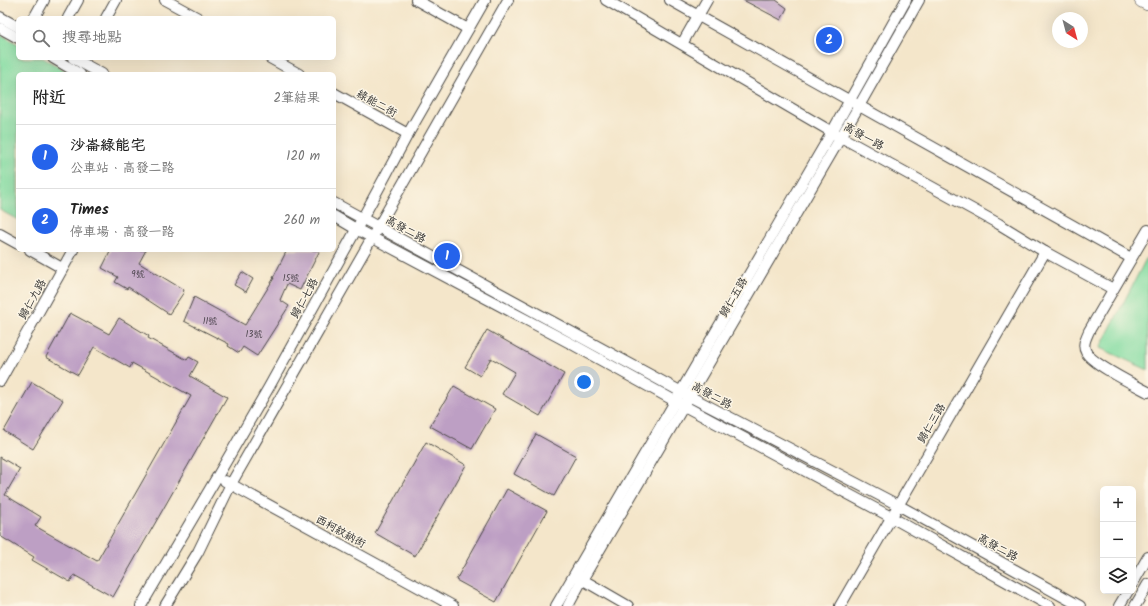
<!DOCTYPE html>
<html lang="zh-TW">
<head>
<meta charset="utf-8">
<style>
  body { margin:0; font-family:Kalam,"LXGW WenKai TC",sans-serif; background:#f6f6f6; color:#222 }
  .controls { position:absolute; right:12px; bottom:12px; display:grid; overflow:hidden; border-radius:6px; box-shadow:0 4px 16px #0002 }
  .controls button { width:36px; height:36px; display:grid; place-items:center; padding:0; border:0; border-bottom:1px solid #e0e0e0; background:#fff; color:#222; font:20px sans-serif }
  .compass { position:absolute; left:1052px; top:12px; width:36px; height:36px; border-radius:50%; background:#fff; box-shadow:0 4px 16px #0002; rotate:144deg }
  .you { position:absolute; left:584px; top:382px; width:14px; height:14px; margin:-10px; border:3px solid #fff; border-radius:50%; background:#1a73e8; box-shadow:0 0 0 6px #1a73e833 }
  .badge { display:grid; place-items:center; width:26px; height:26px; border-radius:50%; background:#2563eb; color:#fff; font-size:13px; font-weight:700 }
  .pin { position:absolute; translate:-50% -50%; border:2px solid #fff; box-shadow:0 1px 4px #0006 }
  .list { margin:0; padding:0; list-style:none }
  h2 { display:flex; justify-content:space-between; align-items:center; height:52px; margin:0; padding:0 16px; font-size:17px }
  h2 small { font-size:13px; font-weight:400; color:#767676 }
  .list li { display:grid; grid-template-columns:26px 1fr auto; gap:12px; align-items:center; box-sizing:border-box; height:64px; padding:0 16px; border-top:1px solid #e0e0e0 }
  .list b { display:block; font-size:15px; white-space:nowrap }
  .list p { margin:0; font-size:13px; white-space:nowrap; color:#767676 }
  .list em { font-size:13px; font-style:normal; color:#767676 }
  .icon { flex:none; width:22px; height:22px; fill:none; stroke:currentColor; stroke-width:2; stroke-linecap:round; stroke-linejoin:round }
  .map { position:relative; flex:none; width:1148px; height:606px; overflow:hidden }
  .search { position:absolute; background:#fff; box-shadow:0 4px 16px #0002; left:16px; top:16px; width:320px; height:44px; display:flex; align-items:center; gap:10px; box-sizing:border-box; padding:0 14px; border-radius:6px; color:#767676; font-size:15px }
  .panel { position:absolute; background:#fff; box-shadow:0 4px 16px #0002; left:16px; top:72px; width:320px; height:180px; border-radius:6px }
  .map>svg:first-child { display:block }
  .green { fill:#82dca1; stroke:#568466 }
  .building { fill:#bd9fc4 }
  .lines { fill:none; stroke-linecap:round; stroke-linejoin:round }
  .street-casing { stroke:#494743; stroke-width:12 }
  .primary-casing { stroke:#494743; stroke-width:16 }
  .street { stroke:#fff; stroke-width:10 }
  .primary { stroke:#fff; stroke-width:15 }
  .labels { text-anchor:middle; stroke-width:3; stroke-linejoin:round; paint-order:stroke }
  .number-label { font-size:9px; fill:#504851 }
  .street-label { font-size:11px; fill:#2b2b2b; stroke:#fcf5e5 }
</style>
</head>
<body>
<div class="map">
<svg width="1148" height="606" viewBox="0 0 1148 606">
  <rect width="100%" height="100%" fill="#fcf5e5"/>
  <filter id="ink" filterUnits="userSpaceOnUse"><feTurbulence type="fractalNoise" baseFrequency=".025" numOctaves="2"/><feDisplacementMap in="SourceGraphic" scale="8" xChannelSelector="R" yChannelSelector="G"/><feConvolveMatrix kernelMatrix="1 2 1 2 8 2 1 2 1" color-interpolation-filters="sRGB"/></filter>
  <filter id="wash" filterUnits="userSpaceOnUse"><feTurbulence type="fractalNoise" baseFrequency=".012" numOctaves="4" result="noise"/><feDisplacementMap in="SourceGraphic" scale="16" xChannelSelector="R" yChannelSelector="G"/><feGaussianBlur stdDeviation="0.9" result="paint"/><feColorMatrix in="noise" values="0 0 0 0 0 0 0 0 0 0 0 0 0 0 0 0 0 1.4 0 .05"/><feComposite in="paint" operator="in"/></filter>
  <g filter="url(#wash)">
    <rect width="100%" height="100%" fill="#f4e6ca"/>
    <g class="green">
      <path d="M0 34 18 44V58H43L71 74H18V220L0 210Z"/>
      <path d="M1148 255V370L1100 348Z"/>
    </g>
    <g id="blocks">
      <g class="building">
        <path d="M743 0H776L787 8 781 20Z"/>
        <path d="M111 250H146L139 263 184 290 183 292H184L169 314 128 287 127 289 115 282 118 277 102 268Z"/>
        <path d="M287 250H320L300 290 287 284 280 300 289 306 257 356 243 347 239 353 228 346 229 344 184 321 194 297 245 325 274 278H273Z"/>
        <path d="M242 272 253 279 246 292 234 285Z"/>
        <path d="M70 313 109 334 119 318 149 336 148 338 187 360 189 357 198 362 190 376 227 397 113 597 74 575 70 582 32 560 34 557 0 536V457L20 469 5 495 41 517 35 526 97 561 191 396 132 363 130 368 94 347 78 375 46 357Z"/>
        <path d="M487 330 564 374 540 416 502 394 515 372 491 358 480 376 465 367Z"/>
        <path d="M32 382 63 400 33 449 4 431Z"/>
        <path d="M454 386 495 409 472 449 430 426Z"/>
        <path d="M536 434 576 456 554 496 514 474Z"/>
        <path d="M426 442 466 465 415 556 375 533Z"/>
        <path d="M507 489 547 511 496 602 456 580Z"/>
      </g>
    </g>
  </g>
  <g filter="url(#ink)">
    <use href="#blocks" fill-opacity="0" stroke="#494743" stroke-width="1"/>
    <g class="lines">
      <g class="street-casing">
        <g id="street">
          <path d="M165 0 198 18"/>
          <path d="M416 0 468 29"/>
          <path d="M606 0 832 132 999 224 1045 252 1113 289"/>
          <path d="M670 0 1131 258"/>
          <path d="M0 17 18 27"/>
          <path d="M34 18 44 0"/>
          <path d="M68 18 78 0"/>
          <path d="M106 18 116 0"/>
          <path d="M0 28 18 38"/>
          <path d="M682 44 707 0"/>
          <path d="M53 58 80 74"/>
          <path d="M73 58 102 74"/>
          <path d="M270 58 299 74"/>
          <path d="M334 93 408 134"/>
          <path d="M334 203 689 396 898 505 1080 606"/>
          <path d="M334 216 356 229 570 343 675 401 891 517 1050 606"/>
          <path d="M1148 230 1089 331C1086 338 1082 345 1086 352 1092 364 1135 385 1148 392"/>
          <path d="M0 234 18 244"/>
          <path d="M30 250 62 268"/>
          <path d="M0 381 73 250"/>
          <path d="M225 481 453 606"/>
          <path d="M578 577 628 606"/>
          <path d="M1133 583 1148 557"/>
          <path d="M141 606 217 477 269 387 367 210 408 134 485 0"/>
          <path d="M165 606 198 552 231 484 508 0"/>
          <path d="M556 606 832 132 906 0"/>
          <path d="M568 606 582 580 859 106 919 0"/>
          <path d="M840 606 1045 252"/>
          <path d="M1119 606 1128 591"/>
          <path d="M1135 606 1148 584"/>
        </g>
      </g>
      <g class="primary-casing">
        <path id="primary" d="M1142 0 1148 3"/>
      </g>
      <use href="#street" class="street"/>
      <use href="#primary" class="primary"/>
    </g>
  </g>
  <g class="labels">
    <g class="number-label">
      <text x="138" y="277">9號</text>
      <text x="291" y="281">15號</text>
      <text x="210" y="324">11號</text>
      <text x="254" y="337">13號</text>
    </g>
    <g class="street-label">
      <text transform="translate(377 103) rotate(29)" y="4">綠能二街</text>
      <text transform="translate(864 136) rotate(29)" y="4">高發一路</text>
      <text transform="translate(406 229) rotate(29)" y="4">高發二路</text>
      <text transform="translate(733 297) rotate(-60)" y="4">歸仁五路</text>
      <text transform="translate(304 298) rotate(-61)" y="4">歸仁七路</text>
      <text transform="translate(32 299) rotate(-61)" y="4">歸仁九路</text>
      <text transform="translate(712 395) rotate(28)" y="4">高發二路</text>
      <text transform="translate(931 423) rotate(-60)" y="4">歸仁三路</text>
      <text transform="translate(341 531) rotate(29)" y="4">西柯紋納街</text>
      <text transform="translate(998 547) rotate(29)" y="4">高發二路</text>
    </g>
  </g>
</svg>
<div class="controls">
<button>+</button>
<button>−</button>
<button><svg class="icon" aria-label="layers" viewBox="0 0 24 24"><path d="M12 4l9 5-9 5-9-5zM3 14l9 5 9-5"/></svg></button>
</div>
<svg class="compass" viewBox="-18 -18 36 36"><path d="M0-13l5 13h-10z" fill="#e53935"/><path d="M0 13l5-13h-10z" fill="#767676"/></svg>
<div class="you"></div>
<div class="pin badge" style="left:447px;top:256px">1</div>
<div class="pin badge" style="left:829px;top:40px">2</div>
<div class="search"><svg class="icon" aria-label="search" viewBox="0 0 24 24"><circle cx="10" cy="10" r="6"/><path d="M15 15l6 6"/></svg>搜尋地點</div>
<section class="panel">
<h2>附近<small>2筆結果</small></h2>
<ul class="list">
<li><span class="badge">1</span><div><b>沙崙綠能宅</b><p>公車站 · 高發二路</p></div><em>120 m</em></li>
<li><span class="badge">2</span><div><b>Times</b><p>停車場 · 高發一路</p></div><em>260 m</em></li>
</ul>
</section>
</div>
</body>
</html>
